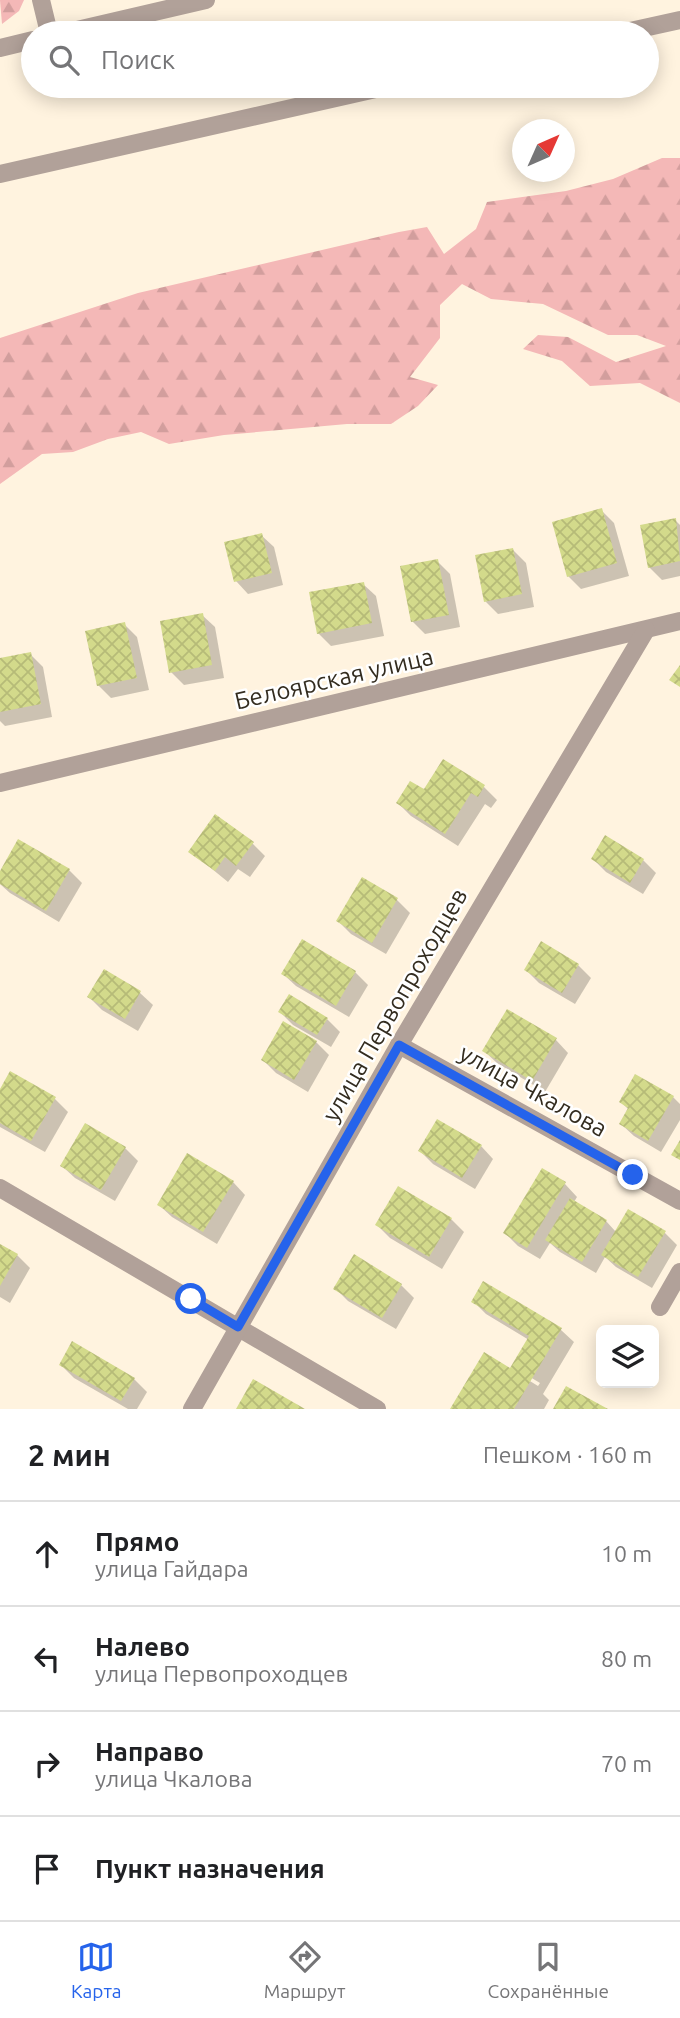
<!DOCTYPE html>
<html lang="ru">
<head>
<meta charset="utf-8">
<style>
  body { margin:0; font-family:Ubuntu,sans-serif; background:#f6f6f6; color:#202124 }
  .controls { position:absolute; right:21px; bottom:21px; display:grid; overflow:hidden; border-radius:10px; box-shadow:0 4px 18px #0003 }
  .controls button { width:63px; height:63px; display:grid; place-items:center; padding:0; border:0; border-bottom:2px solid #e0e0e0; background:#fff; color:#202124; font:35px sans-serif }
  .compass { position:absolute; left:512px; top:119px; width:63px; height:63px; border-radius:50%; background:#fff; box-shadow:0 4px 18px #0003; rotate:45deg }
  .stop { position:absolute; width:21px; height:21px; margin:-16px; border:5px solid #2563eb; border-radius:50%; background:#fff }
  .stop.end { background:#2563eb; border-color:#fff; box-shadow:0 2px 7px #0008 }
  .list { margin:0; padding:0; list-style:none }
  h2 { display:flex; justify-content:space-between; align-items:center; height:91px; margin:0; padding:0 28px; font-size:30px }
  h2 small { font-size:23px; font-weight:400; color:#757577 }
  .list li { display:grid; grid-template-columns:46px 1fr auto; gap:21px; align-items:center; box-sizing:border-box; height:105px; padding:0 28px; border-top:2px solid #e0e0e0 }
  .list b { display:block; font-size:26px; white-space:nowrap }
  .list p { margin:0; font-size:23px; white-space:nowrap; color:#757577 }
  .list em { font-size:23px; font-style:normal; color:#757577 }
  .icon { flex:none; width:38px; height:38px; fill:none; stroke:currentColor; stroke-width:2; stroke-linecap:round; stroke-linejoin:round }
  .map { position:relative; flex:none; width:680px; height:1409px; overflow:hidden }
  .search { position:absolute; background:#fff; box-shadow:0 4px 18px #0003; left:21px; right:21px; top:21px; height:77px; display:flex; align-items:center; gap:18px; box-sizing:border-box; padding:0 24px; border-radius:38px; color:#757577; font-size:26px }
  .sheet { height:511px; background:#fff }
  nav { display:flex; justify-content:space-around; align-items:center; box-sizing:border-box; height:98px; border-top:2px solid #e0e0e0; background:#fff; font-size:19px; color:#757577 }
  nav a { display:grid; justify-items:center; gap:4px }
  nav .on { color:#2563eb }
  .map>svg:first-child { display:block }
  .forest { fill:url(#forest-firs) }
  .shadow { fill:#0003; fill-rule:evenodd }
  .building { fill:url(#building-cross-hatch) }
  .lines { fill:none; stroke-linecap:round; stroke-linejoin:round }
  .minor { stroke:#b1a199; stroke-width:18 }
  .route { stroke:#2563eb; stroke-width:9 }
  .labels { text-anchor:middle; stroke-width:5; stroke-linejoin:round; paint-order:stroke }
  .street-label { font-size:24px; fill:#332c1f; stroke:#fff }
</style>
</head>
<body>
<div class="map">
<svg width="680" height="1409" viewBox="0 0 680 1409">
  <defs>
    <pattern id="forest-firs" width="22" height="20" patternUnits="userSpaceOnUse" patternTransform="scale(1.75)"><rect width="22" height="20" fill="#f4b8b7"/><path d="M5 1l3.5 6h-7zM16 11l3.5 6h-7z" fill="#d29e9d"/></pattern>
    <pattern id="building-cross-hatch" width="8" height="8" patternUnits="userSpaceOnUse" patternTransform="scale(1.75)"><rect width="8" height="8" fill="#d3da8b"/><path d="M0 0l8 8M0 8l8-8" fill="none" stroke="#b6bb78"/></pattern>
  </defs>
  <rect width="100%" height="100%" fill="#fff3df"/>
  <g class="forest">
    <path d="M0 0H24L19 11 2 24Z"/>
    <path d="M662 158H680V403L640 383 590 386 562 361 523 349 538 335 568 337 616 362 666 346 637 335H608L543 304 491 299 462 284 440 305V338L410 377 438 385 418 406 391 424H347L224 435 169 444 141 432 108 439 73 452 42 454 0 484V338L138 293 399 232 427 227 444 254 476 229 487 202 566 191 613 179Z"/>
  </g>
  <g class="shadow">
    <path d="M601 510 614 523 629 576 581 589 568 576Z"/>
    <path d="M675 520 680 525V576L662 580 649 567Z"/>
    <path d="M261 535 274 547 283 585 248 594 236 581Z"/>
    <path d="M513 550 526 563 534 607 498 614 485 601Z"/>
    <path d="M437 561 450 574 460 627 425 634 412 621Z"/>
    <path d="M363 584 376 596 384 636 331 646 318 633Z"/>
    <path d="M202 615 215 627 224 678 184 685 171 672Z"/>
    <path d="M124 624 137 637 149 690 111 698 98 685Z"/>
    <path d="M30 654 43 667 52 717 5 726 0 721V659Z"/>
    <path d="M484 787 497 800 491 808 485 804 458 846 411 816 398 803 424 791Z"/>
    <path d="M252 843 265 856 250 877 238 869 228 882 190 851Z"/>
    <path d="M593 859 643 860 656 873 643 894 606 872Z"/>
    <path d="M69 870 82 883 59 922 10 893 0 884V875Z"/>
    <path d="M363 879 397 900 410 913 386 954 351 934 338 921Z"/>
    <path d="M302 942 355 972 368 985 349 1017 296 986 283 974Z"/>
    <path d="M578 965 591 978 575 1004 539 983 526 970Z"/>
    <path d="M140 993 153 1005 138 1031 102 1010 89 997Z"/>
    <path d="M280 1012 327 1019 340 1032 331 1047 293 1025Z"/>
    <path d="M312 1038 329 1055 308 1092 276 1073 263 1060Z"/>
    <path d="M556 1040 568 1053 545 1092 497 1063 484 1051Z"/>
    <path d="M11 1073 55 1099 68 1112 45 1152 0 1127V1093Z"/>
    <path d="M673 1097 680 1104V1120L661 1152 634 1136 621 1124 629 1110 621 1102Z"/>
    <path d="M86 1125 125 1148 138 1161 115 1201 75 1178 62 1166Z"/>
    <path d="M481 1146 493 1159 475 1189 433 1164 420 1151Z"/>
    <path d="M233 1182 245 1195 217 1244 172 1217 159 1205Z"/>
    <path d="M565 1184 577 1197 574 1202 606 1221 616 1232H664L677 1245 652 1288 616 1267 605 1257 596 1273 560 1252 550 1243 540 1259 518 1246 505 1233Z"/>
    <path d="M451 1219 464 1232 442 1269 390 1238 377 1225Z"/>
    <path d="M0 1246 17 1255 30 1268 10 1303 0 1297Z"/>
    <path d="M484 1283 561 1330 574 1342 543 1394 549 1400 544 1409H453L517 1374 529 1340 486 1314 473 1301ZM525 1374 540 1383 538 1386 525 1378Z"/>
    <path d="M401 1285 414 1298 396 1329 348 1301 336 1289Z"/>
    <path d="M61 1365 134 1379 147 1392 137 1409H128L74 1378Z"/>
  </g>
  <g class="building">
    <path d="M602 508 617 563 567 577 552 522Z"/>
    <path d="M676 518 680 561 648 568 640 525Z"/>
    <path d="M262 533 272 573 234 582 224 542Z"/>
    <path d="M513 548 522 594 484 602 475 555Z"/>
    <path d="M438 559 449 615 411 622 400 566Z"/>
    <path d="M364 582 372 623 317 634 309 592Z"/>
    <path d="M203 613 212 665 169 673 160 621Z"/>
    <path d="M125 622 137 678 97 686 85 631Z"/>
    <path d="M31 652 41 704 0 712V658Z"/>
    <path d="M680 665V687L669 680Z"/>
    <path d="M443 759 485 785 478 797 471 793 445 834 396 803 410 781 424 789Z"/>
    <path d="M215 814 254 842 236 866 225 857 215 871 188 852Z"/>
    <path d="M605 835 644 859 630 883 591 859Z"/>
    <path d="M18 839 70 869 46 911 0 884V871Z"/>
    <path d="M362 877 398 898 372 943 336 921Z"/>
    <path d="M302 939 356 971 336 1006 281 974Z"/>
    <path d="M541 941 579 964 562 993 524 970Z"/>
    <path d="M104 969 141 991 125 1019 87 997Z"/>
    <path d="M289 994 328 1018 317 1035 278 1012Z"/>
    <path d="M507 1009 557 1038 532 1081 482 1051Z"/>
    <path d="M283 1021 317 1041 294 1080 261 1060Z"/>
    <path d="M10 1071 56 1097 31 1141 0 1123V1089Z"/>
    <path d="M635 1074 674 1096 648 1141 619 1124 628 1108 619 1102Z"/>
    <path d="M437 1119 482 1145 462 1178 418 1151Z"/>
    <path d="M85 1123 126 1147 101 1190 60 1166Z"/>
    <path d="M680 1140V1160L671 1155Z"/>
    <path d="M187 1153 234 1181 203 1232 157 1205Z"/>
    <path d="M542 1168 566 1182 527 1248 503 1233Z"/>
    <path d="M398 1186 452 1218 429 1257 375 1225Z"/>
    <path d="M570 1198 607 1220 582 1262 545 1240Z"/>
    <path d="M628 1209 666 1231 638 1277 601 1255Z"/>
    <path d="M0 1244 18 1254 0 1286Z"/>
    <path d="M354 1254 402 1284 382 1318 333 1289Z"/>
    <path d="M483 1281 562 1328 514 1409H450L484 1352 510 1368 529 1336 471 1302Z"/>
    <path d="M72 1341 135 1378 121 1401 59 1365Z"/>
    <path d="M253 1379 305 1409H236Z"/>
    <path d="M566 1386 608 1409H553Z"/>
  </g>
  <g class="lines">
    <g class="minor">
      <path d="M41 0 49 33"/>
      <path d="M64 33 206 0"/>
      <path d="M621 33 680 20"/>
      <path d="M0 48 33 40"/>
      <path d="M0 174 389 86"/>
      <path d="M0 783 680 621"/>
      <path d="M399 1045 680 1201"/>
      <path d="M0 1188 377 1409"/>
      <path d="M660 1307 680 1272"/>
      <path d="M192 1409 399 1045 646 630"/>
    </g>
  </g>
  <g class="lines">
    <path class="route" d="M191 1299 238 1327 399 1045 633 1175"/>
  </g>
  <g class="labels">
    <g class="street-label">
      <text transform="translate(334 679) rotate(-13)" y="8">Белоярская улица</text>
      <text transform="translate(395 1005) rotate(-60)" y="8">улица Первопроходцев</text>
      <text transform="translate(533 1091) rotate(29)" y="8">улица Чкалова</text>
    </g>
  </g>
</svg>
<div class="controls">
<button><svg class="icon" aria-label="layers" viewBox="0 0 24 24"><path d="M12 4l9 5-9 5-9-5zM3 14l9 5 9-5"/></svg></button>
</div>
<svg class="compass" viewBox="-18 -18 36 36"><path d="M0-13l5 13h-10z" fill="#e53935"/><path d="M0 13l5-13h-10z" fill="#757577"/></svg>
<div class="stop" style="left:191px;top:1299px"></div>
<div class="stop end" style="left:633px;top:1175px"></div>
<div class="search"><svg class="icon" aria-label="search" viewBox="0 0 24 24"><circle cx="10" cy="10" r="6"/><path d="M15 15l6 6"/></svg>Поиск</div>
</div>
<section class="sheet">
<h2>2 мин<small>Пешком · 160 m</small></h2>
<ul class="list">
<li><svg class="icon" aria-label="ahead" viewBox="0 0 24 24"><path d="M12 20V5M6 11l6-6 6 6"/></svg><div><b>Прямо</b><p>улица Гайдара</p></div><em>10 m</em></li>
<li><svg class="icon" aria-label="left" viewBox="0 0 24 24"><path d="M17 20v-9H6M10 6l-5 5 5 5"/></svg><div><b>Налево</b><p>улица Первопроходцев</p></div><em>80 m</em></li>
<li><svg class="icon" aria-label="right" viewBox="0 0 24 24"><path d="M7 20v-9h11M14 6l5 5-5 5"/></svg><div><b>Направо</b><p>улица Чкалова</p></div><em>70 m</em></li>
<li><svg class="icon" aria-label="arrive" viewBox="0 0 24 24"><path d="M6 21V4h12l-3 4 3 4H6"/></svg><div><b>Пункт назначения</b></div></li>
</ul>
</section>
<nav>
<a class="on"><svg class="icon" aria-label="map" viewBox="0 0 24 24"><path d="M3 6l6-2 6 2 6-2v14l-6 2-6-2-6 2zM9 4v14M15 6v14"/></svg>Карта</a>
<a><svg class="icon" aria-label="directions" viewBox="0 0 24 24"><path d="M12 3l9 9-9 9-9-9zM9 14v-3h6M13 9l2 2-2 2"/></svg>Маршрут</a>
<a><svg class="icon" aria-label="saved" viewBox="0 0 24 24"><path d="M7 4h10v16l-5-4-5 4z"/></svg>Сохранённые</a>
</nav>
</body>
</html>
